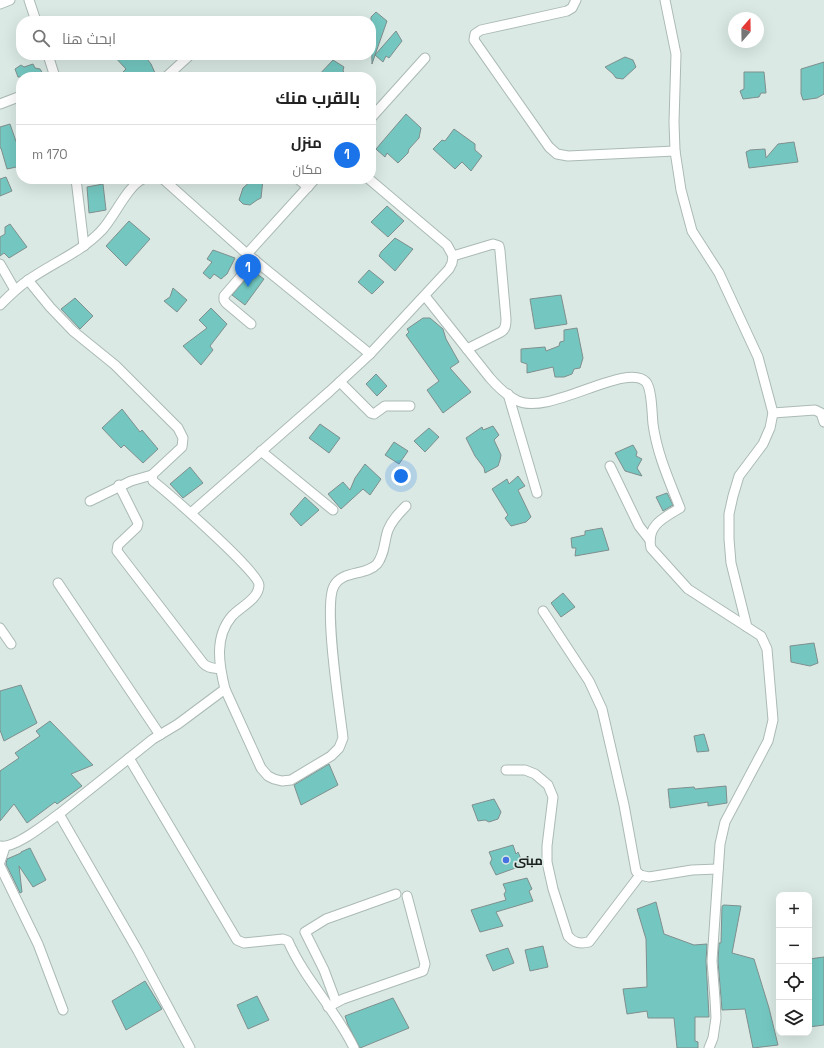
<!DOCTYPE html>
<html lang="ar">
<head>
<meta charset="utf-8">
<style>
  body { margin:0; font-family:"Space Grotesk",Cairo,sans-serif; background:#f6f6f6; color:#222; direction:rtl }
  .controls { position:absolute; right:12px; bottom:12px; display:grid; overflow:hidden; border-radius:8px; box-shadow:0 4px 16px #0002 }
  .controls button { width:36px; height:36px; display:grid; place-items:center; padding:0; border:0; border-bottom:1px solid #e0e0e0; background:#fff; color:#222; font:20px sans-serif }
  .compass { position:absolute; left:728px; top:12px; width:36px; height:36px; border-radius:50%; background:#fff; box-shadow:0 4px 16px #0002; rotate:20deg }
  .you { position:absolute; left:401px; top:476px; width:14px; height:14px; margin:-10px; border:3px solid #fff; border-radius:50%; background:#1a73e8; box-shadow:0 0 0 6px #1a73e833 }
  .badge { display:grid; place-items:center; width:26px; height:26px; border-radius:50%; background:#1a73e8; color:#fff; font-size:13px; font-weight:700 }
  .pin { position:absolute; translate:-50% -33px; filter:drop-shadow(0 1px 2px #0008) }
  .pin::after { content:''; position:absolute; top:21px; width:14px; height:12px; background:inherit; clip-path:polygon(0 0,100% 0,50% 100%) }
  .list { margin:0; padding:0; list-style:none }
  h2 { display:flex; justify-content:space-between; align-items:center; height:52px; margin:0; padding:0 16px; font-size:17px }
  h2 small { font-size:13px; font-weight:400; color:#767676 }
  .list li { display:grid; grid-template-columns:26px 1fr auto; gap:12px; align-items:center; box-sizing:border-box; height:60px; padding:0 16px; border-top:1px solid #e0e0e0 }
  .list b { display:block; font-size:15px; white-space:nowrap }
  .list p { margin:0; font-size:13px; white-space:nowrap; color:#767676 }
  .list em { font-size:13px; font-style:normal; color:#767676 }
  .icon { flex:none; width:22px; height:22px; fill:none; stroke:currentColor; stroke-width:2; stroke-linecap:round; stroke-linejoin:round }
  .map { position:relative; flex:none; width:824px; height:1048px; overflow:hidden; direction:ltr }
  .search { position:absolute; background:#fff; box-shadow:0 4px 16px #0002; left:16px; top:16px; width:360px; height:44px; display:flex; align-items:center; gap:10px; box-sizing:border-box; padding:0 14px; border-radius:16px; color:#767676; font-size:15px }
  .panel { position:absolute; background:#fff; box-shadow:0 4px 16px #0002; left:16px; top:72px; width:360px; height:112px; border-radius:16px; direction:rtl }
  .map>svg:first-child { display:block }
  .building { fill:#74c7c1; stroke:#7f8f8d }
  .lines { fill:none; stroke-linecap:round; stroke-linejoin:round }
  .minor-casing { stroke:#abbab5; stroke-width:11 }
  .minor { stroke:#fff; stroke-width:9 }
  .poi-dot { fill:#4671e3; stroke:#dae9e4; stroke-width:1.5 }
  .labels { text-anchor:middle; stroke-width:3.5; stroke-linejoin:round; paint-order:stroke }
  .poi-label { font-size:13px; font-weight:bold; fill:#1c2220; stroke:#dae9e4; text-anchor:start }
</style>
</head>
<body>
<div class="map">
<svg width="824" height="1048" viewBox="0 0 824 1048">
  <rect width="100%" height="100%" fill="#dae9e4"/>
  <g class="building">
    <path d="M376 12 387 21 375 55 396 31 402 41 389 58 386 56 383 62 375 55 372 64 371 17Z"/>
    <path d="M113 55H144L151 64 155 73 150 77H128L123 72 126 69Z"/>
    <path d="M625 57 633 60 636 67 623 79 616 78 613 74 605 67Z"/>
    <path d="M333 60 344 67 343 70 345 77H317Z"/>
    <path d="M824 62V94L817 98 803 100 801 94V69Z"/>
    <path d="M33 64 35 68 40 69 45 77H18L15 69 21 65 24 67Z"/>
    <path d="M744 72H764L766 93H761L759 97 743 99 740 91 744 89Z"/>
    <path d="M406 114 421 128 419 138 409 149 408 153 398 163 387 153 385 157 376 149Z"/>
    <path d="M10 124 18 147H20L21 151V166L7 169 1 148H0V127Z"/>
    <path d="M454 129 475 144V150L482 156 471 171 462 162 455 169 433 149 442 140 445 141Z"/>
    <path d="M794 142 798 162 749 168 746 152 750 150 765 149 766 158 778 144Z"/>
    <path d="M6 177 12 191 0 196V179Z"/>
    <path d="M253 179H263L261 198 257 200 250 205 243 204 239 200 243 188Z"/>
    <path d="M103 184 106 210 89 213 87 187Z"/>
    <path d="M387 206 404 221 388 237 371 222Z"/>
    <path d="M129 221 150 239 126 266 106 246Z"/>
    <path d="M10 224 27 247 9 258 4 253 0 256V237L5 234V227Z"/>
    <path d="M395 238 413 249 395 271 379 256 381 252Z"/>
    <path d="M213 250 235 258 227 274 221 279 214 274 210 279 203 273 212 262 207 259Z"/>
    <path d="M369 270 384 282 372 294 358 282Z"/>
    <path d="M253 271 264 279 245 305 232 295Z"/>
    <path d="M173 288 187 300 177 312 164 301 170 297Z"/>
    <path d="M561 295 567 324 535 329 530 299Z"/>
    <path d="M75 298 93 316 80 329 61 309Z"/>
    <path d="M211 308 227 324 210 346 213 350 201 365 183 346 207 328 199 320Z"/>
    <path d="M423 318H430L443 329 446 339 459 362 450 368 471 392 443 413 427 390 439 381 406 335 409 332 407 329Z"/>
    <path d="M577 328 583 358 580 368 574 369 572 374 564 377H555L553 367 527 373V364L521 362V349L545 347 546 351 559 346 560 342 564 341V330Z"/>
    <path d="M376 374 387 386 377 396 366 384Z"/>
    <path d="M122 409 140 432 142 430 158 449 143 463 124 445 121 448 102 428Z"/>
    <path d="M320 424 340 438 329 453 309 438Z"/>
    <path d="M493 426 499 435 494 440 501 455 500 460 498 466 485 473 484 468 475 456 466 438 482 427 483 430Z"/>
    <path d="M429 428 439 437 425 452 414 441Z"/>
    <path d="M394 442 408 451 399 464 385 455Z"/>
    <path d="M633 445 637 452 636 456 642 459 637 468 642 476 625 471 615 453Z"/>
    <path d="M365 464 381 479 370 495 363 489 341 509 328 494 343 482 350 490 355 478Z"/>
    <path d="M190 467 203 483 183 498 170 484Z"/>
    <path d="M518 476 525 486 518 490 531 517 526 522 511 526 505 518 508 515 492 489 507 479 509 484Z"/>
    <path d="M667 493 673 505 663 511 656 497Z"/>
    <path d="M305 497 319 510 301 526 290 514Z"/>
    <path d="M602 528 609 550 575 556 576 548H572L571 538 585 535V531Z"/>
    <path d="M563 593 575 607 561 617 551 603Z"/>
    <path d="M814 643 818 663 810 666 791 662 790 646Z"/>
    <path d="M21 685 37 723 4 741 0 730V691Z"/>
    <path d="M50 721 93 765 71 774 82 786 57 804 55 802 27 823 14 804 0 821V771L19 758 15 753 40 736 36 731Z"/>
    <path d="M704 734 709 751 697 752 694 736Z"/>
    <path d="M329 764 338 785 301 805 294 785Z"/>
    <path d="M726 786 727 803 708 806V802L670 808 668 789 694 787 695 789Z"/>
    <path d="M494 799 501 812 498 819 489 822 485 820 478 821 472 805Z"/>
    <path d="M513 845 516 854 518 852 521 859 518 860 521 866 496 875 490 863 492 859 489 852Z"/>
    <path d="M30 848 46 880 33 887 19 866 22 892 20 893 6 864 7 859 21 853V852Z"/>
    <path d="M527 878 532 889 529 891 533 901 496 912 503 926 480 932 471 910 506 900 504 894 506 891 503 884Z"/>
    <path d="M656 902 664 934 694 945 707 944 706 961 709 1017H695V1041L698 1042V1048H677L674 1018H648L647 1011 627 1014 623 989 647 987 646 939 637 909Z"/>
    <path d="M724 905 741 906 732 953 754 959 769 1008 778 1045 753 1048 745 1009 722 1010 718 961 719 943H721L722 906Z"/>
    <path d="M543 946 548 967 530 971 525 950Z"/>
    <path d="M508 948 514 963 493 971 486 955Z"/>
    <path d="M824 957V1025L809 1027V959Z"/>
    <path d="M145 981 162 1009 126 1030 112 1001Z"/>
    <path d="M257 996 269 1020 248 1029 237 1005Z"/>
    <path d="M393 998 409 1028 360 1048 348 1025 345 1016Z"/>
  </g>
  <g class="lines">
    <g class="minor-casing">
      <g id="minor">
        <path d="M29 0 36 21"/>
        <path d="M576 0 572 8 567 11 481 30 475 34 474 40 549 147 557 154 568 156 675 151"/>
        <path d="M665 0 676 54 674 122 675 151 681 190 692 231 719 273 758 357 773 413 770 428 763 444 739 476 733 496 729 514V539L731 563 747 627"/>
        <path d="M0 4 10 0"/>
        <path d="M48 55 55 77"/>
        <path d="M166 77 190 55"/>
        <path d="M0 104 21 96"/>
        <path d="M371 118 425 58"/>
        <path d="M76 179 84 246"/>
        <path d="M163 179 247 254 370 354"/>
        <path d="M298 179 308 187"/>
        <path d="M247 254 315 179"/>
        <path d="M453 256 493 244 499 246 500 251 506 319C506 324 506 329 501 332L467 349"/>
        <path d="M0 264 15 290"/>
        <path d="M28 280 50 307 73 331 115 365 178 428 183 438 182 447 152 475 153 481C168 493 259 572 259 585 259 599 240 607 232 616 214 637 219 665 225 689L178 724 153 739 59 814"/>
        <path d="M425 296 490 378C497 386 507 396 518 401 549 416 627 361 646 382 652 389 652 415 653 424 657 454 669 480 680 508 663 518 646 526 651 548L688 589 761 636 767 649 773 720 768 741 725 822 720 844 712 961 715 999 716 1018 713 1038 709 1048"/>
        <path d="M0 305C9 296 17 288 27 281 52 263 80 253 101 231 114 218 127 186 143 179"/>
        <path d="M251 324 226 303 224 300V296L255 260"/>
        <path d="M340 382 371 413 374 414 385 406H410"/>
        <path d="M508 394 537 493"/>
        <path d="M773 413 815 410 821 413 824 422"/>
        <path d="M261 451 333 510"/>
        <path d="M610 466 639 526 650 540"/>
        <path d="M119 485 138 523 137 527 118 545 117 551 203 663C207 668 213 668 220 669"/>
        <path d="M90 501 131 481 152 475"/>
        <path d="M191 513 330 391 370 354 449 269 452 263 453 256 447 245 369 179"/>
        <path d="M58 583 160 735"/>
        <path d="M543 611 589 681 602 709 624 805 636 871 640 875 649 877 692 870 718 869"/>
        <path d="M0 628 11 644"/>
        <path d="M225 689 261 768 268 776 274 779 282 781 291 780 331 756 339 748 343 738C340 711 323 605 334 586 342 570 366 576 377 564 385 554 384 541 388 530 392 520 399 513 406 506"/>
        <path d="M129 758 237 940 244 943 283 939 288 941C305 980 336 1010 354 1048"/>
        <path d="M506 770H525L535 774 548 785 553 797 547 846V862L553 889 568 936C574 943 580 944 589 942L640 875"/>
        <path d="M0 846C15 849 46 823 59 814L138 951 190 1048"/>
        <path d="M0 862 5 847"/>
        <path d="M0 866 38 944 63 1010"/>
        <path d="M336 1002 324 970 305 932 326 919 396 894"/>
        <path d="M328 1007 343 999 423 971 425 964 407 896"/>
      </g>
    </g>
    <use href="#minor" class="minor"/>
  </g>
  <circle class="poi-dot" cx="506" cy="860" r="4"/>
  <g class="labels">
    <g class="poi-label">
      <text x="514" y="865">مبنى</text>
    </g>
  </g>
</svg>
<div class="controls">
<button>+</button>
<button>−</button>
<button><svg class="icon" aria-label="locate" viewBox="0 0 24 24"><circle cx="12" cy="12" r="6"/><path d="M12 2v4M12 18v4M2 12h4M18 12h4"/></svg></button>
<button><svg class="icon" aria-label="layers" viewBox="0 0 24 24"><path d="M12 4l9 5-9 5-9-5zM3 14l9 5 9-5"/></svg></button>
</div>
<svg class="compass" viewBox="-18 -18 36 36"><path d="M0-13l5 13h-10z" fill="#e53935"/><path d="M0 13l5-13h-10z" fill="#767676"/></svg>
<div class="you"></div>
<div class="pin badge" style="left:248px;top:287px">1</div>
<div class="search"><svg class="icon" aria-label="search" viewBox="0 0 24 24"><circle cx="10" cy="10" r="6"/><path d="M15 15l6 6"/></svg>ابحث هنا</div>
<section class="panel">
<h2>بالقرب منك<small></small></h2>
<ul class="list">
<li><span class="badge">1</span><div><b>منزل</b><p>مكان</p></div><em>170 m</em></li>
</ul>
</section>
</div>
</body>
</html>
